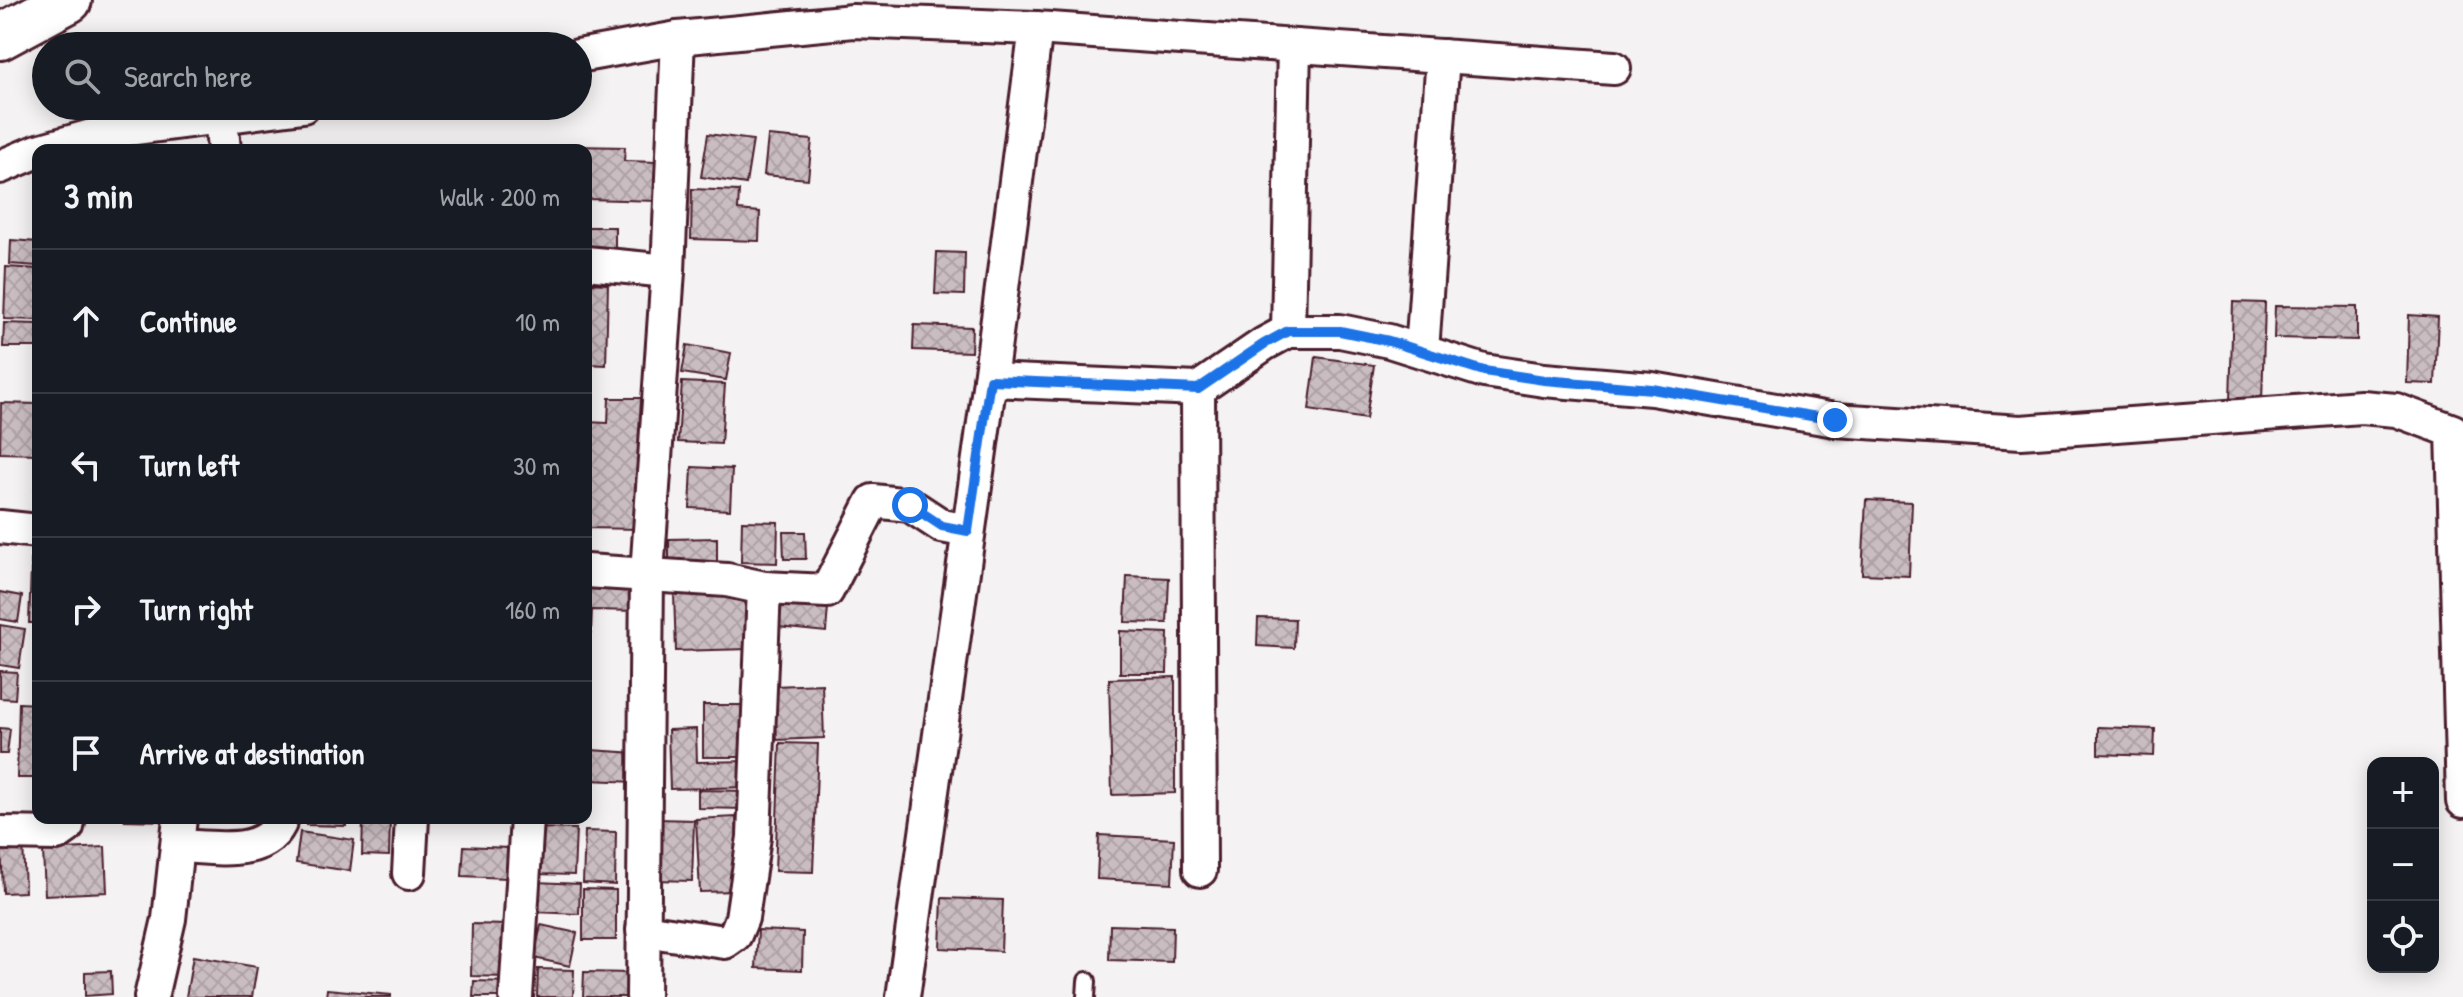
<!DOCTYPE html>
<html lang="en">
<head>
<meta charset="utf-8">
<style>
  body { margin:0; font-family:"Patrick Hand",sans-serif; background:#20242c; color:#f1f3f6 }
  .controls { position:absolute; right:24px; bottom:24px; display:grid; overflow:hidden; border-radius:16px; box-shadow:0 4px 20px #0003 }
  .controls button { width:72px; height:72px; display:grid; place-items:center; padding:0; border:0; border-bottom:2px solid #363941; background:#171b24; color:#f1f3f6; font:40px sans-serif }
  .stop { position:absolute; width:24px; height:24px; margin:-18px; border:6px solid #1a73e8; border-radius:50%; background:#fff }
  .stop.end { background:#1a73e8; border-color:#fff; box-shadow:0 2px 8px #0008 }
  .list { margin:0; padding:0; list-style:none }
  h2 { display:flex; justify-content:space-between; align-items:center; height:104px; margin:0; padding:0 32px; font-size:34px }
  h2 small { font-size:26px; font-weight:400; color:#9ea1a6 }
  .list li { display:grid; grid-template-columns:52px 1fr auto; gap:24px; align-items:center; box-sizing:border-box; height:144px; padding:0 32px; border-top:2px solid #363941 }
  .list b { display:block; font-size:30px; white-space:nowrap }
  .list em { font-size:26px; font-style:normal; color:#9ea1a6 }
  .icon { flex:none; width:44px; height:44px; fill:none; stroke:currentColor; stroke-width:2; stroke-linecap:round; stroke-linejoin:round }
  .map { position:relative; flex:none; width:2463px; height:997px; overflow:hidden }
  .search { position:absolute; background:#171b24; box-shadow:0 4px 20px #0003; left:32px; top:32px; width:560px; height:88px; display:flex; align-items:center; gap:20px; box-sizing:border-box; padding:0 28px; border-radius:44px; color:#9ea1a6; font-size:30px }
  .panel { position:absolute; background:#171b24; box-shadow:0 4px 20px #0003; left:32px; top:144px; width:560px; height:680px; border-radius:16px }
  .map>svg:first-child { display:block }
  .building { fill:url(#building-cross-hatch); stroke:#4a1f2b; stroke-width:2 }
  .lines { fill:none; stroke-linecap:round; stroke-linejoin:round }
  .lane-casing { stroke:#4a1f2b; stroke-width:22 }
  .street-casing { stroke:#4a1f2b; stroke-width:38 }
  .highway-casing { stroke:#4a1f2b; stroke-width:50 }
  .lane { stroke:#fff; stroke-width:16 }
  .street { stroke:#fff; stroke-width:32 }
  .highway { stroke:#fff; stroke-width:44 }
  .route { stroke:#1a73e8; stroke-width:10 }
</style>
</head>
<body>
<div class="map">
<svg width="2463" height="997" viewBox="0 0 2463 997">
  <defs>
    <pattern id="building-cross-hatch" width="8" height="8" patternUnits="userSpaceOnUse" patternTransform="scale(2)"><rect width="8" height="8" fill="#cabdc1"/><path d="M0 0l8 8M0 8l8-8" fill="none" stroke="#afa2a6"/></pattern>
  </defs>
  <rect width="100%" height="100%" fill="#f4f2f2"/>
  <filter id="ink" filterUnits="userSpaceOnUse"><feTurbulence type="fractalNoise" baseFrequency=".0125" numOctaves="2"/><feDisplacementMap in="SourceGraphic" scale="16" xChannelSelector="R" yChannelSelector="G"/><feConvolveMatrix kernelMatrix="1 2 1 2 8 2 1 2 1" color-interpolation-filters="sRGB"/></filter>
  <g filter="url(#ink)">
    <g class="building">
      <path d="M708 134 753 140 746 184 701 177Z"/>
      <path d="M768 136 812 140 808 179 764 175Z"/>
      <path d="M574 146 625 147 624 161 659 162 658 201 586 199V150H574Z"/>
      <path d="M692 189 739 191 738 210 760 212 759 241 691 239Z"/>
      <rect x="586" y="227" width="29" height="27"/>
      <path d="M11 240 38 242V266L10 264Z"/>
      <path d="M937 252 965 253 964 295 935 294Z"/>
      <path d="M6 267 38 269V320L4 319Z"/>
      <path d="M586 283 608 284 606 365 586 364Z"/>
      <path d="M2233 302 2265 303 2262 402 2230 401Z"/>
      <path d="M2275 306 2357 307V340L2274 338Z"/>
      <path d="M2409 315 2438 317 2435 384 2407 383Z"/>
      <path d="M4 323 38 324 37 347H3Z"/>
      <path d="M914 325 972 327 971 352 913 350Z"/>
      <path d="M687 345 731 353 726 380 682 373Z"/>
      <path d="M1316 357 1374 365 1366 419 1309 410Z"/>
      <path d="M682 382 725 384 721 444 678 442Z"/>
      <path d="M609 398H642L639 529 586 528V422L608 423Z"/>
      <path d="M1 403 38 404V454L0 453Z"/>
      <path d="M692 467 732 469 730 510 690 508Z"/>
      <path d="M35 486H38V511H34Z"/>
      <path d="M1866 500 1912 502 1909 576 1862 574Z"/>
      <path d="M742 521 778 522 777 563 741 562Z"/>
      <path d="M783 532H805L806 559H784Z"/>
      <path d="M32 538 38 539V565H31Z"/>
      <path d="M717 538V563L669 564V539Z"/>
      <path d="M31 568H38V623H29Z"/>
      <path d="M1127 576 1169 578 1167 623 1125 622Z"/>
      <path d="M586 583 637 585V611L592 610 591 632H586Z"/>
      <path d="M0 592 22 596 18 622 0 619Z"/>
      <path d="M748 592 749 649 676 651 674 594Z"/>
      <path d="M780 602 828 607 826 632 778 627Z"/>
      <path d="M1258 618 1295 619 1294 648 1257 646Z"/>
      <path d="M0 625 25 629 19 668 0 665Z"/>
      <path d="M1120 631 1168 633 1167 673H1120Z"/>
      <path d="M0 671 17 672 15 699 0 698Z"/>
      <path d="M1175 677V793L1112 795 1109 679Z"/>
      <path d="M822 684 824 738 777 740 774 686Z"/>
      <path d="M19 703 38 704V778H17Z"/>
      <path d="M703 705H746L745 757H703Z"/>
      <path d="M2098 727 2155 729 2154 756 2098 754Z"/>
      <path d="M0 728 10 729 7 754H0Z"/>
      <path d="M696 729 697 762 749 761V787L670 789 668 730Z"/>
      <path d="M780 743 818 744 813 872 775 871Z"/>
      <path d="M590 750 637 753 636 782 589 780Z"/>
      <path d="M698 790 746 791V809L698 808Z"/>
      <path d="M736 817 739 891 700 892 696 819Z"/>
      <path d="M126 818H167V821L125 820Z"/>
      <path d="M307 818H346V826L306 825Z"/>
      <path d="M363 819 390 820 389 856 362 855Z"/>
      <path d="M657 819 694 820 692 881 655 880Z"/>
      <path d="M538 828 576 829 574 875 536 874Z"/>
      <path d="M585 831 616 832 615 885 583 883Z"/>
      <path d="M300 832 354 840 350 871 296 863Z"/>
      <path d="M1099 835 1174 839 1172 883 1097 879Z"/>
      <path d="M23 840 25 892 3 893 1 841Z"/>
      <path d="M464 846 508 848 507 878 462 876Z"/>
      <path d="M105 847 107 892 45 895 43 850Z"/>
      <path d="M536 882 580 884 579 914 535 912Z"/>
      <path d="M583 889 616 890V940H583Z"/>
      <path d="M942 898 1003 900 1001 951 940 948Z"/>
      <path d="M472 924 507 925 506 977 471 976Z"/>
      <path d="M541 925 577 933 570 966 534 958Z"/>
      <path d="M1110 925 1173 927 1172 962 1109 960Z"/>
      <path d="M758 930 803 932 802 970 756 968Z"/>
      <path d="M193 956 257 967 252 997H186Z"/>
      <path d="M538 969 574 970 573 997H537Z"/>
      <path d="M111 971 112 994 85 996V972Z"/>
      <path d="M584 972 631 973V997H583Z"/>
      <path d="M474 981 510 982 509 997H473Z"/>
      <path d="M327 989 391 995V997H326Z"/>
    </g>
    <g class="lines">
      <g class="lane-casing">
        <path id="lane" d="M1086 997 1087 981"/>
      </g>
      <g class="street-casing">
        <g id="street">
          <path d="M1036 28 1614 68"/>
          <path d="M578 56 678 38 853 21 1036 28 990 380 903 997"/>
          <path d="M221 117 224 150"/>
          <path d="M42 150 106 132 303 106"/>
          <path d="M0 167 38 151"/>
          <path d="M586 263 668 271"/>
          <path d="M1288 331 1294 46"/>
          <path d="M1422 351 1443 56"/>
          <path d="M990 380 1198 389 1264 344 1288 331H1340L1389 341 1484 371 1544 380 1652 389 1835 420 2021 432 2361 407 2396 410 2453 431 2463 801"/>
          <path d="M1198 389 1200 870"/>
          <path d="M0 527 38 531"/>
          <path d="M586 571 727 580 764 588 754 837 742 918 735 935 725 942 643 930"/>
          <path d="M764 588 827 591 873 501 910 505 942 526 968 531"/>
          <path d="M0 833 57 834 67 827 69 818"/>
          <path d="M178 846C212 847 268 859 282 818"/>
          <path d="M409 873 412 818"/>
          <path d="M151 997 169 919 180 818"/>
          <path d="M516 997 527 818"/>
          <path d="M643 997 647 574 668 271 678 38"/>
        </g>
      </g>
      <g class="highway-casing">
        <path id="highway" d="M0 37 69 0"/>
      </g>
      <use href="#lane" class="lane"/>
      <use href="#street" class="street"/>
      <use href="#highway" class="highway"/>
    </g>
  </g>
  <g class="lines" filter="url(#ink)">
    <path class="route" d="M910 505 942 526 968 531 990 380 1198 389 1264 344 1288 331H1340L1389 341 1484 371 1544 380 1652 389 1835 420"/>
  </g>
</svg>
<div class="controls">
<button>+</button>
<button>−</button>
<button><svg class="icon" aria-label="locate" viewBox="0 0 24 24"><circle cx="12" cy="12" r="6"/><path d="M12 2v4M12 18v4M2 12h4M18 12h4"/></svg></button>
</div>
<div class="stop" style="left:910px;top:505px"></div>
<div class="stop end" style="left:1835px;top:420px"></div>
<div class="search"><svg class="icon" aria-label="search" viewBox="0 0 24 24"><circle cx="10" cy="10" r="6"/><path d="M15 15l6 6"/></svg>Search here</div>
<section class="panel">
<h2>3 min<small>Walk · 200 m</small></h2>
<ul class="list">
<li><svg class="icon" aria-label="ahead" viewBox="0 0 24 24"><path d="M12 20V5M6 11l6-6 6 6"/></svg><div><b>Continue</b></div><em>10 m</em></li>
<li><svg class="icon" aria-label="left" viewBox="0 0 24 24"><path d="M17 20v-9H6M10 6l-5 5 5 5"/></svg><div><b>Turn left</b></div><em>30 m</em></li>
<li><svg class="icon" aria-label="right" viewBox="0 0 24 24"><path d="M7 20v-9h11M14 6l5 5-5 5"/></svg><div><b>Turn right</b></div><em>160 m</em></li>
<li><svg class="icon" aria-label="arrive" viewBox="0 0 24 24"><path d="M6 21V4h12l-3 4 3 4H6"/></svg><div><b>Arrive at destination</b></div></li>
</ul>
</section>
</div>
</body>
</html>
